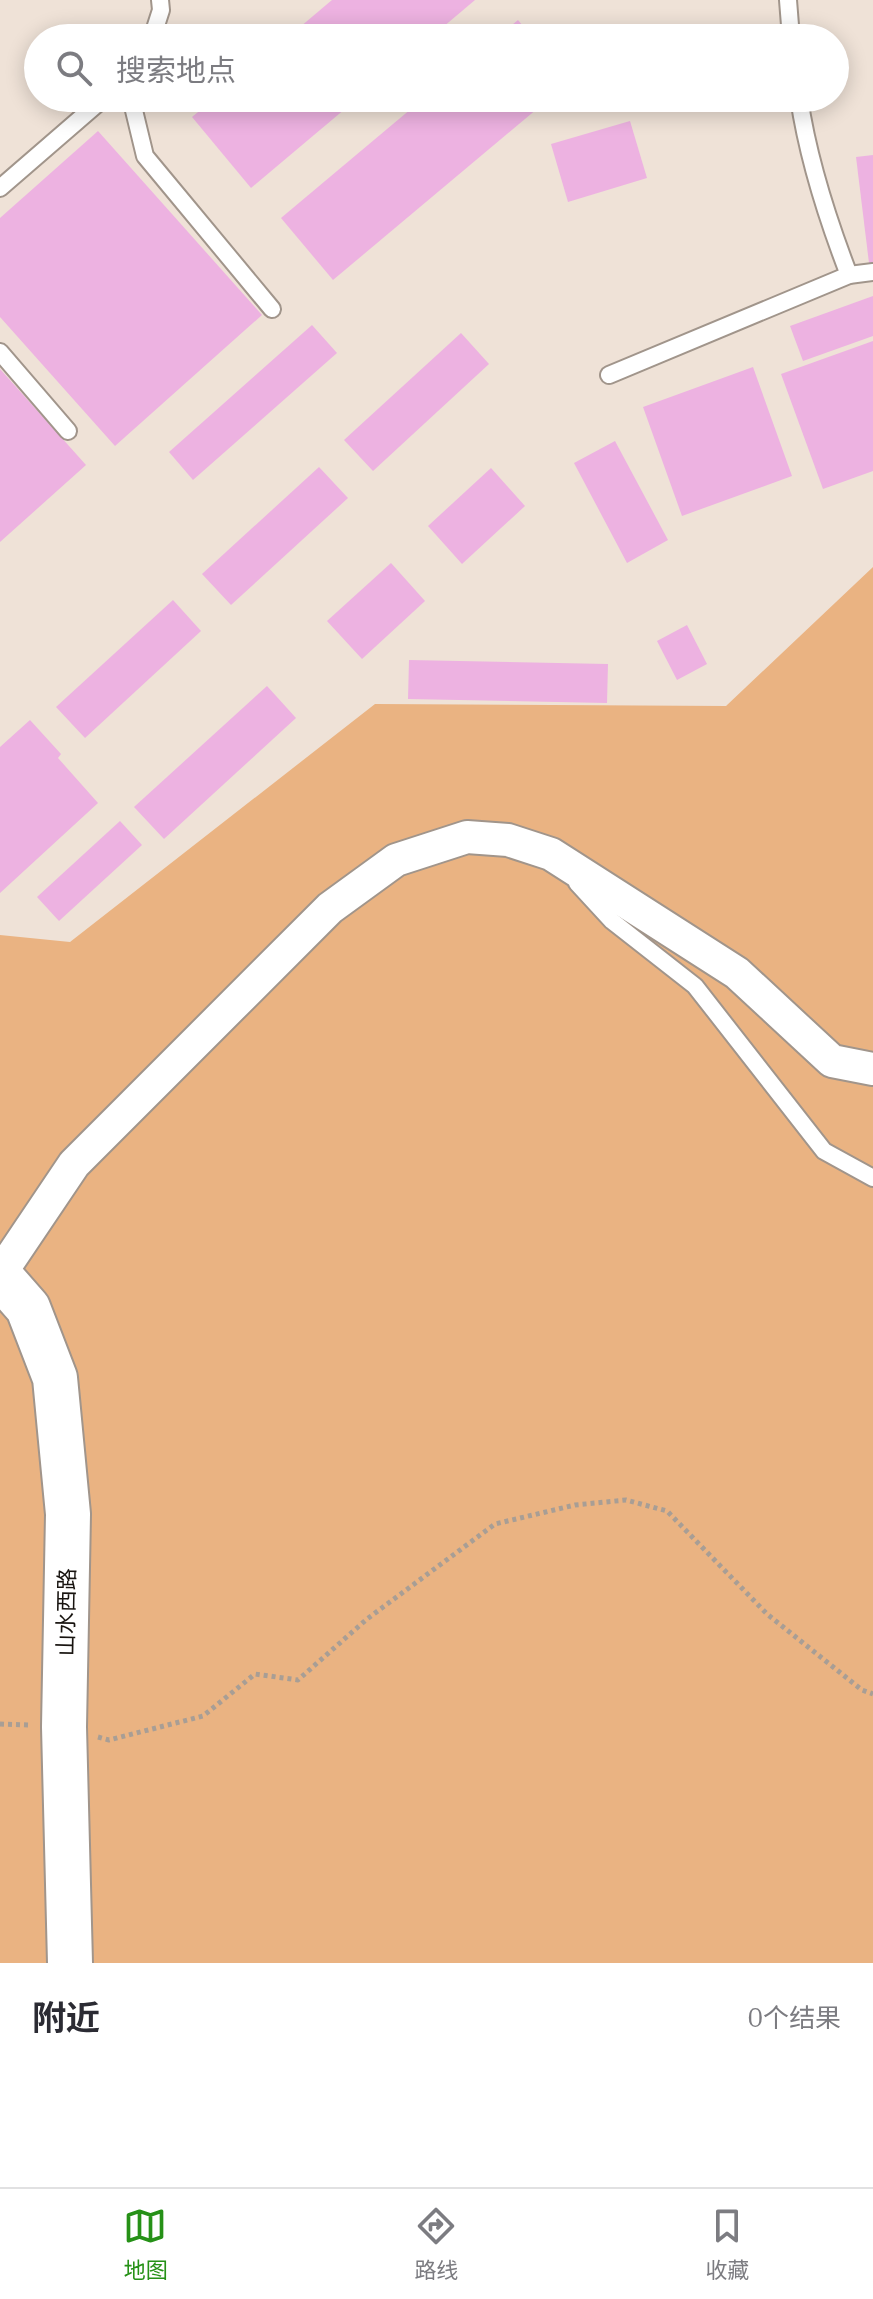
<!DOCTYPE html>
<html lang="zh">
<head>
<meta charset="utf-8">
<style>
  body { margin:0; font-family:"IBM Plex Serif","Noto Sans SC",serif; background:#f7f7f7; color:#2b2b33 }
  .list { margin:0; padding:0; list-style:none }
  h2 { display:flex; justify-content:space-between; align-items:center; height:104px; margin:0; padding:0 32px; font-size:34px }
  h2 small { font-size:26px; font-weight:400; color:#7c7c81 }
  .icon { flex:none; width:44px; height:44px; fill:none; stroke:currentColor; stroke-width:2; stroke-linecap:round; stroke-linejoin:round }
  .map { position:relative; flex:none; width:873px; height:1963px; overflow:hidden }
  .search { position:absolute; background:#fff; box-shadow:0 4px 20px #0003; left:24px; right:24px; top:24px; height:88px; display:flex; align-items:center; gap:20px; box-sizing:border-box; padding:0 28px; border-radius:44px; color:#7c7c81; font-size:30px }
  .sheet { height:224px; background:#fff }
  nav { display:flex; justify-content:space-around; align-items:center; box-sizing:border-box; height:112px; border-top:2px solid #e1e1e2; background:#fff; font-size:22px; color:#7c7c81 }
  nav a { display:grid; justify-items:center; gap:4px }
  nav .on { color:#269117 }
  .map>svg:first-child { display:block }
  .green { fill:#eab382 }
  .building { fill:#edb2e1 }
  .lines { fill:none; stroke-linecap:round; stroke-linejoin:round }
  .lane-casing { stroke:#a1958b; stroke-width:20 }
  .street-casing { stroke:#a1958b; stroke-width:36 }
  .secondary-casing { stroke:#a1958b; stroke-width:48 }
  .path { stroke:#a89e95; stroke-width:5; stroke-dasharray:4 4; stroke-linecap:butt }
  .lane { stroke:#fff; stroke-width:16 }
  .street { stroke:#fff; stroke-width:32 }
  .secondary { stroke:#fff; stroke-width:44 }
  .labels { text-anchor:middle; stroke-width:8; stroke-linejoin:round; paint-order:stroke }
  .street-label { font-size:22px; fill:#181410; stroke:#fff }
</style>
</head>
<body>
<div class="map">
<svg width="873" height="1963" viewBox="0 0 873 1963">
  <rect width="100%" height="100%" fill="#efe2d7"/>
  <path class="green" d="M873 567V1963H0V935L70 942 375 704 726 706Z"/>
  <g class="building">
    <path d="M332 0H475L430 38H287Z"/>
    <path d="M518 20 533 38H496Z"/>
    <path d="M215 98H358L251 188 192 117Z"/>
    <path d="M424 98H550L333 280 281 218Z"/>
    <path d="M630 121 647 178 568 202 551 144Z"/>
    <path d="M98 131 262 315 115 446 0 317V218Z"/>
    <path d="M873 155V263H869L856 157Z"/>
    <path d="M873 296V336L803 361 790 326Z"/>
    <path d="M312 325 337 353 193 480 169 452Z"/>
    <path d="M461 333 489 364 373 471 344 440Z"/>
    <path d="M873 341V471L823 489 781 374Z"/>
    <path d="M753 367 792 476 682 516 643 407Z"/>
    <path d="M0 369 86 465 0 542Z"/>
    <path d="M615 441 668 540 627 563 574 463Z"/>
    <path d="M319 467 348 498 231 605 202 574Z"/>
    <path d="M491 468 525 506 462 564 428 526Z"/>
    <path d="M391 563 425 601 362 659 327 621Z"/>
    <path d="M173 600 201 631 85 738 56 707Z"/>
    <path d="M687 625 707 664 677 680 657 641Z"/>
    <path d="M409 660 608 664 607 703 408 699Z"/>
    <path d="M267 686 296 718 164 839 134 807Z"/>
    <path d="M30 720 61 754 58 758 98 803 0 893V747Z"/>
    <path d="M120 821 142 845 59 921 37 897Z"/>
  </g>
  <g class="lines">
    <g class="lane-casing">
      <g id="lane">
        <path d="M788 0 791 38"/>
        <path d="M152 38 161 10 160 0"/>
        <path d="M131 98 145 156 272 309"/>
        <path d="M799 98C808 159 827 218 849 275"/>
        <path d="M0 188 104 98"/>
        <path d="M0 352 68 431"/>
        <path d="M609 375 849 275 873 272"/>
        <path d="M577 883 612 921 695 986 824 1151 873 1178"/>
      </g>
    </g>
    <g class="street-casing">
      <path id="street" d="M0 1274 74 1164 330 908 396 860 467 837 508 840 551 854 737 973 832 1061 873 1069"/>
    </g>
    <g class="secondary-casing">
      <path id="secondary" d="M0 1276 28 1308 55 1378 68 1514 64 1727 70 1963"/>
    </g>
    <g class="path">
      <path d="M0 1724 29 1725"/>
      <path d="M98 1737 109 1740 203 1716 255 1674 298 1680 367 1619 495 1524 575 1505 626 1500 667 1511 767 1614 862 1690 873 1694"/>
    </g>
    <use href="#lane" class="lane"/>
    <use href="#street" class="street"/>
    <use href="#secondary" class="secondary"/>
  </g>
  <g class="labels">
    <g class="street-label">
      <text transform="translate(66 1612) rotate(-89)" y="8">山水西路</text>
    </g>
  </g>
</svg>
<div class="search"><svg class="icon" aria-label="search" viewBox="0 0 24 24"><circle cx="10" cy="10" r="6"/><path d="M15 15l6 6"/></svg>搜索地点</div>
</div>
<section class="sheet">
<h2>附近<small>0个结果</small></h2>
<ul class="list">
</ul>
</section>
<nav>
<a class="on"><svg class="icon" aria-label="map" viewBox="0 0 24 24"><path d="M3 6l6-2 6 2 6-2v14l-6 2-6-2-6 2zM9 4v14M15 6v14"/></svg>地图</a>
<a><svg class="icon" aria-label="directions" viewBox="0 0 24 24"><path d="M12 3l9 9-9 9-9-9zM9 14v-3h6M13 9l2 2-2 2"/></svg>路线</a>
<a><svg class="icon" aria-label="saved" viewBox="0 0 24 24"><path d="M7 4h10v16l-5-4-5 4z"/></svg>收藏</a>
</nav>
</body>
</html>
